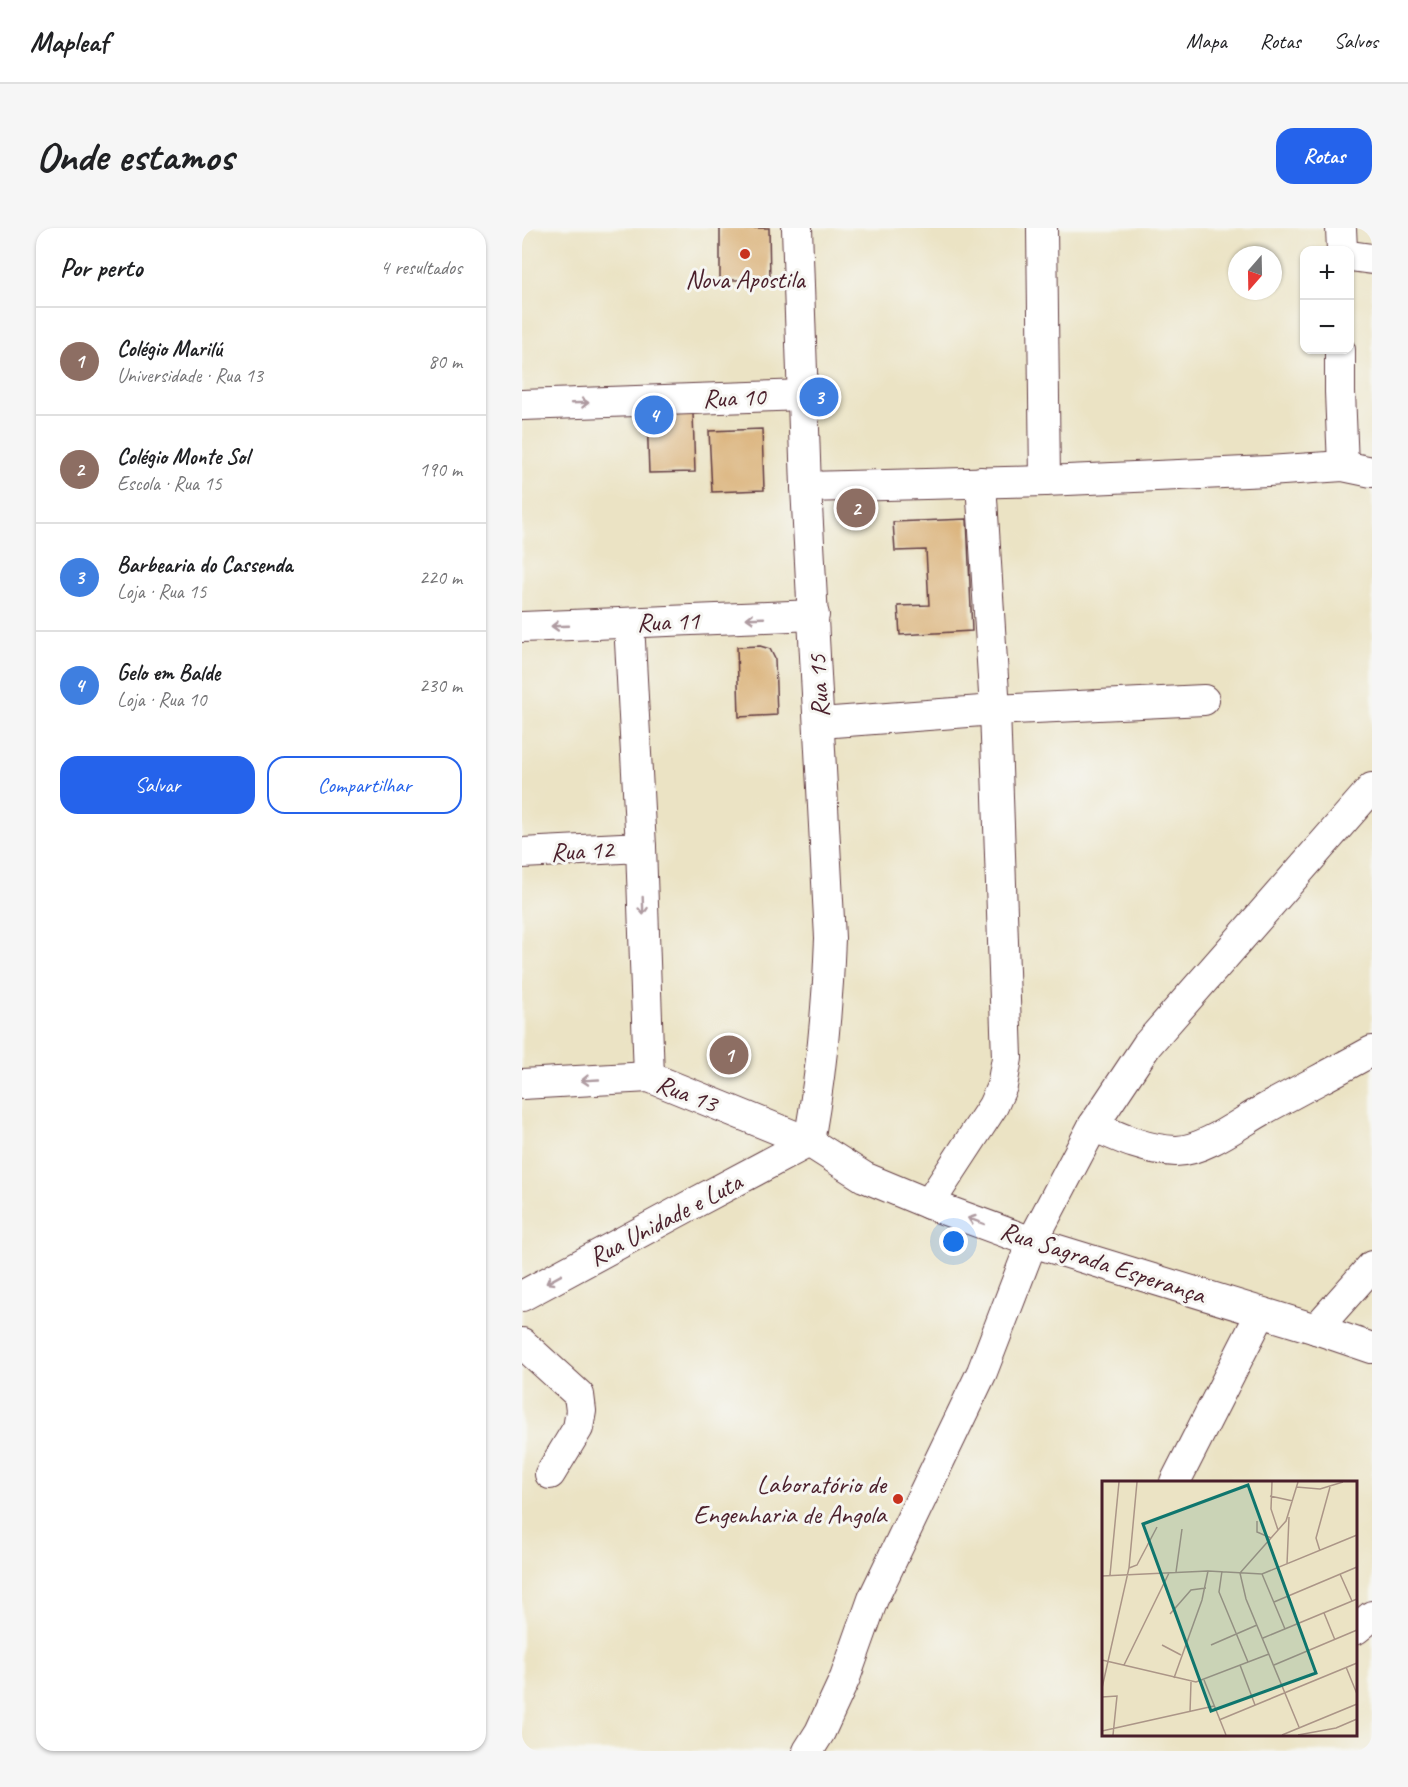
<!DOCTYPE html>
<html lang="pt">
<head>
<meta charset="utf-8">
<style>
  body { margin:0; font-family:Caveat,sans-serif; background:#f6f6f6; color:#202124 }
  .controls { position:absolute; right:18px; top:18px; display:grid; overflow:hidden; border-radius:12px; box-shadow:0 2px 4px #0004 }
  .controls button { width:54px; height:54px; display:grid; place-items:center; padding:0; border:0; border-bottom:2px solid #e0e0e0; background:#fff; color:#202124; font:30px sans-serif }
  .compass { position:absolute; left:706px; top:18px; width:54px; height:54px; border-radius:50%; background:#fff; box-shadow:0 2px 4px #0004; rotate:200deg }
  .you { position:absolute; left:432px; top:1014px; width:21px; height:21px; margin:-15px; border:4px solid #fff; border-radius:50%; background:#1a73e8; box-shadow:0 0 0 9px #1a73e833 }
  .badge { display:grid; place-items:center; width:39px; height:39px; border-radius:50%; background:#2563eb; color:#fff; font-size:20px; font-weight:700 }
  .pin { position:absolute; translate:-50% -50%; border:3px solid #fff; box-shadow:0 2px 6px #0006 }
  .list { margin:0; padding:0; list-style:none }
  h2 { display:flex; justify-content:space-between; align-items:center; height:78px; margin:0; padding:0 24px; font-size:26px }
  h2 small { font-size:20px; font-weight:400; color:#757577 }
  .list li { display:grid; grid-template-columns:39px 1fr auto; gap:18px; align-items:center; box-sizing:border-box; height:108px; padding:0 24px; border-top:2px solid #e0e0e0 }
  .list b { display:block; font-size:22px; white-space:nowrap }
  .list p { margin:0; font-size:20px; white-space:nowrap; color:#757577 }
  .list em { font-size:20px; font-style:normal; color:#757577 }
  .actions { display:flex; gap:12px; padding:18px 24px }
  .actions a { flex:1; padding:14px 0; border:2px solid #2563eb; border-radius:18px; text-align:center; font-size:21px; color:#2563eb }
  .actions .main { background:#2563eb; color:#fff }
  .map { position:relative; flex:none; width:850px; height:1523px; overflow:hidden; border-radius:18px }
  header { display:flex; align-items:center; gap:36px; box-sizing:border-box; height:84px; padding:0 30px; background:#fff; border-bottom:2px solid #e0e0e0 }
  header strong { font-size:28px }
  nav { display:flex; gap:33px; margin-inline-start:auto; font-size:21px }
  .intro { display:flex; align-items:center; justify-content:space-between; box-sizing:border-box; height:144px; padding:0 36px }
  h1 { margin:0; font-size:42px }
  .button { padding:15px 27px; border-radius:18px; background:#2563eb; color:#fff; font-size:21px; font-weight:700 }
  main { display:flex; gap:36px; padding:0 36px }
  aside { flex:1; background:#fff; border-radius:18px; box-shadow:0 2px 4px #0004 }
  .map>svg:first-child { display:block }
  .building { fill:#dcb57f }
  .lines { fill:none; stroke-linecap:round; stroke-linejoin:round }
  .minor-casing { stroke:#623c42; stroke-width:32 }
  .minor { stroke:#fff; stroke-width:30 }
  .oneway { stroke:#ae9aa0 }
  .poi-dot { fill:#c8321e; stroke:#f6f6f2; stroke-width:2 }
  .labels { text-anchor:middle; stroke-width:6; stroke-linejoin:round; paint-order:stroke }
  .poi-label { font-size:26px; fill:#4a1f2b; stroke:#f6f6f2 }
  .street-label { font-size:26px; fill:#4a1f2b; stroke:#f6f6f2 }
  .inset-road { fill:none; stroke:#ab9587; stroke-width:1.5 }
  .view { fill:#0f766e; fill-opacity:0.15; stroke:#0f766e; stroke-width:3 }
  .inset-edge { fill:none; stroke:#4a1f2b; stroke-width:3 }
</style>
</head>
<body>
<header>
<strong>Mapleaf</strong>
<nav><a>Mapa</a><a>Rotas</a><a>Salvos</a></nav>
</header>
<div class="intro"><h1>Onde estamos</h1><a class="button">Rotas</a></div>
<main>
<aside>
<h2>Por perto<small>4 resultados</small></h2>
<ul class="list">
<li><span class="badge" style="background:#8d6e63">1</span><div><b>Colégio Marilú</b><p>Universidade · Rua 13</p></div><em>80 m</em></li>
<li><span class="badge" style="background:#8d6e63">2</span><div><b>Colégio Monte Sol</b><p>Escola · Rua 15</p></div><em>190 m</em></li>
<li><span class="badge" style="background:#3f7fe0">3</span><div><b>Barbearia do Cassenda</b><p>Loja · Rua 15</p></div><em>220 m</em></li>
<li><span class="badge" style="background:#3f7fe0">4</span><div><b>Gelo em Balde</b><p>Loja · Rua 10</p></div><em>230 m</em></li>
</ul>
<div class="actions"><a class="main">Salvar</a><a>Compartilhar</a></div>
</aside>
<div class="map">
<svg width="850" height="1523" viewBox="0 0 850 1523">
  <rect width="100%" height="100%" fill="#f6f6f2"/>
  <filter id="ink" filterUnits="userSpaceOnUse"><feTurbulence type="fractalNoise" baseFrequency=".0167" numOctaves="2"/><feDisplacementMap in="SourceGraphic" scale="12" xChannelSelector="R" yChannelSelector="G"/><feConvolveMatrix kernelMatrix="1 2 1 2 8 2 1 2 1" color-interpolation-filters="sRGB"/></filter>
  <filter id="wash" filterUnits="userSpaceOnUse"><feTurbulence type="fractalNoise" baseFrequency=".008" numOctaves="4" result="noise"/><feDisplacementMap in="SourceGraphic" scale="24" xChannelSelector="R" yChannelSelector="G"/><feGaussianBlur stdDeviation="1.35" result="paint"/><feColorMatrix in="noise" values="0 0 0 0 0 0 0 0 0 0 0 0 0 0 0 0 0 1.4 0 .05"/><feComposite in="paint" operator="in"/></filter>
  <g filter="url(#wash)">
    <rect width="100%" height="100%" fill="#ebe3c4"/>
    <g id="blocks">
      <g class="building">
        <path d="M198 0H247L248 52H198Z"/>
        <path d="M171 186 173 244 127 245 125 187Z"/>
        <path d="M240 201 242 262 190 264 187 203Z"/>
        <path d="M445 291 450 403 378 407 376 378 407 377 404 322 373 323 371 294Z"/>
        <path d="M238 418 248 421 253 431 255 487 217 489 215 419Z"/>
      </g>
    </g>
  </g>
  <g filter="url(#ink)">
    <use href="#blocks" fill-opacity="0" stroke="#623c42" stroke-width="1.5"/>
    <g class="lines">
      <g class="minor-casing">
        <g id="minor">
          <path d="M275 0 284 259 308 710C306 779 299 846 287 914"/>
          <path d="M520 0 523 253"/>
          <path d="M819 0 820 22"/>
          <path d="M828 28 850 31"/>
          <path d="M818 122V164L821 238"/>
          <path d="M0 177 281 167"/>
          <path d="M284 259 523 253 746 243 821 238 850 244"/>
          <path d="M107 395 119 619 127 849"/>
          <path d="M0 399 292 387"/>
          <path d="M298 495 473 482 682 472"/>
          <path d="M0 625 119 619"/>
          <path d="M0 856 127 849 287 914 342 949 407 976 510 1014 794 1101 850 1120"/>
          <path d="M571 898C598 910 624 922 654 923 681 923 718 895 741 882 777 862 814 843 850 823"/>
          <path d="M407 976 471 878 480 858 485 830 473 482 459 254"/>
          <path d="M0 1068 165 979 287 914"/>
          <path d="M794 1101 850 1038"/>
          <path d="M0 1115 57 1167 59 1183 56 1200 28 1246"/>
          <path d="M653 1254 739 1085"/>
          <path d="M834 1401 850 1388"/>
          <path d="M286 1523 298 1504 323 1450 351 1371 460 1144 510 1014 571 898 625 817 850 560"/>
        </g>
      </g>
      <use href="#minor" class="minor"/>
    </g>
    <defs><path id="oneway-shaft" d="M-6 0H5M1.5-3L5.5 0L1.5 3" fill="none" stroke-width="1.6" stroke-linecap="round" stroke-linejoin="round" transform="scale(1.5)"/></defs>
    <g class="oneway">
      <use href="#oneway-shaft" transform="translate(58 175) rotate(-2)"/>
      <use href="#oneway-shaft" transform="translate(233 390) rotate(178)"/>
      <use href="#oneway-shaft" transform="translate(38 398) rotate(178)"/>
      <use href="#oneway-shaft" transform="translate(121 678) rotate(88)"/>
      <use href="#oneway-shaft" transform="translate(68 852) rotate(177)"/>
      <use href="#oneway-shaft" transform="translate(454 993) rotate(-160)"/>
      <use href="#oneway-shaft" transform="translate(32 1051) rotate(151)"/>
    </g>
  </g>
  <g class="poi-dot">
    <circle cx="223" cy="26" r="6"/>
    <circle cx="376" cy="1271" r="6"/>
  </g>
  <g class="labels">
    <g class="poi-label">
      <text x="223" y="60">Nova Apostila</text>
      <text x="364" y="1265" text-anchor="end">Laboratório de<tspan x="364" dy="30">Engenharia de Angola</tspan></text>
    </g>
    <g class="street-label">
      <text transform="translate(212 169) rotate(-2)" y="9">Rua 10</text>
      <text transform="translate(146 393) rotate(-2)" y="9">Rua 11</text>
      <text transform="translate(296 458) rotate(-93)" y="9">Rua 15</text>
      <text transform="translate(60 622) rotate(-3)" y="9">Rua 12</text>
      <text transform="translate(165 865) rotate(21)" y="9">Rua 13</text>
      <text transform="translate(143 991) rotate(-28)" y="9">Rua Unidade e Luta</text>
      <text transform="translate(581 1034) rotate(18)" y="9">Rua Sagrada Esperança</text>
    </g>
  </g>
  <g transform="translate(580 1253)">
    <rect width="255" height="255" fill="#ebe3c4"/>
    <path class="inset-road" d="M170 1 169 28 176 49M194 6 218 8 241 1M168 15 191 20M155 40V51L169 57M218 70 214 57 228 6M185 83 187 36M27 87 35 84 55 46M120 90 117 111 146 181M74 91 80 48M138 92 144 118 197 246M138 92 184 40 196 1M160 93 183 148M238 93 250 120M8 94 17 1M0 95 106 90 160 93 255 54M172 121 255 86M222 132 233 159M68 133 89 109 104 107M161 157 255 118M60 164 79 174M109 164 155 144M0 179 94 201 167 173M22 184 67 92M138 184 153 224M172 184 255 149M244 186 255 213M72 197 100 119 106 90M102 199 124 254M0 207 27 87 35 1M0 216 15 215 11 254M88 231 89 201M117 239 255 182M0 250 112 225M180 254 255 223M196 254 234 247 255 238"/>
    <path class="view" d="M146 4 214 192 109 230 41 43Z"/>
    <rect width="255" height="255" class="inset-edge"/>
  </g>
</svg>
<div class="controls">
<button>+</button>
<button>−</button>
</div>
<svg class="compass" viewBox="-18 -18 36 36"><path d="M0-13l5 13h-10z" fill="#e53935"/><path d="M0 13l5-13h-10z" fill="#757577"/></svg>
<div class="you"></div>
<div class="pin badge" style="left:207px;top:827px;background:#8d6e63">1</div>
<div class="pin badge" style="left:334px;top:280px;background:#8d6e63">2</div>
<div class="pin badge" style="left:297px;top:169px;background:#3f7fe0">3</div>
<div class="pin badge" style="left:132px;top:187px;background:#3f7fe0">4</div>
</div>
</main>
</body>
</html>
